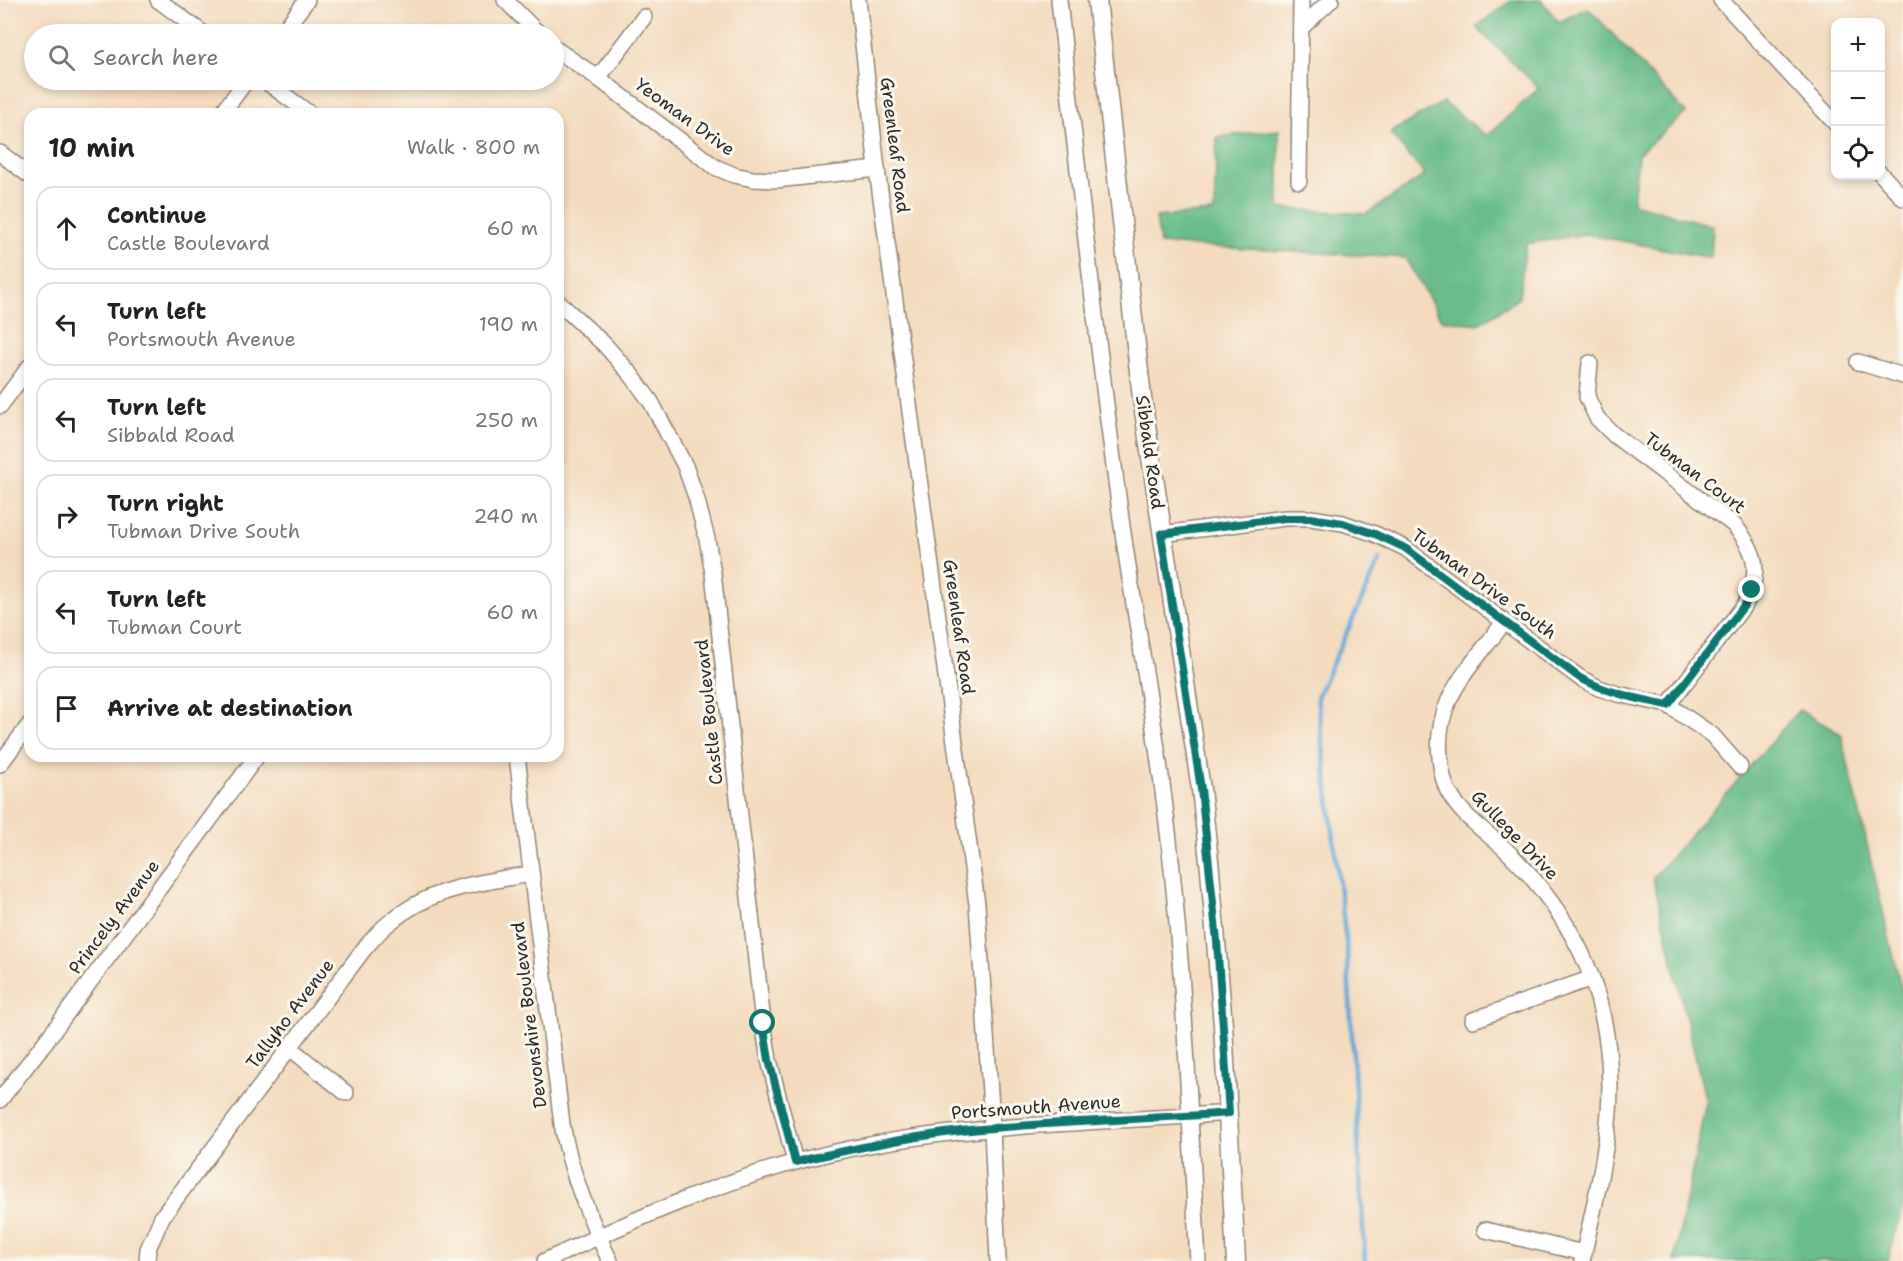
<!DOCTYPE html>
<html lang="en">
<head>
<meta charset="utf-8">
<style>
  body { margin:0; font-family:"Shantell Sans",sans-serif; background:#f6f6f6; color:#222 }
  .controls { position:absolute; right:18px; top:18px; display:grid; overflow:hidden; border-radius:12px; box-shadow:0 3px 9px #0003 }
  .controls button { width:54px; height:54px; display:grid; place-items:center; padding:0; border:0; border-bottom:2px solid #e0e0e0; background:#fff; color:#222; font:30px sans-serif }
  .stop { position:absolute; width:18px; height:18px; margin:-14px; border:4px solid #0f766e; border-radius:50%; background:#fff }
  .stop.end { background:#0f766e; border-color:#fff; box-shadow:0 2px 6px #0008 }
  .list { margin:0; padding:0; list-style:none }
  h2 { display:flex; justify-content:space-between; align-items:center; height:78px; margin:0; padding:0 24px; font-size:26px }
  h2 small { font-size:20px; font-weight:400; color:#767676 }
  .list li { display:grid; grid-template-columns:39px 1fr auto; gap:18px; align-items:center; box-sizing:border-box; height:84px; margin:0 12px 12px; padding:0 12px; border:2px solid #e0e0e0; border-radius:18px }
  .list b { display:block; font-size:22px; white-space:nowrap }
  .list p { margin:0; font-size:20px; white-space:nowrap; color:#767676 }
  .list em { font-size:20px; font-style:normal; color:#767676 }
  .icon { flex:none; width:33px; height:33px; fill:none; stroke:currentColor; stroke-width:2; stroke-linecap:round; stroke-linejoin:round }
  .map { position:relative; flex:none; width:1903px; height:1261px; overflow:hidden }
  .search { position:absolute; background:#fff; box-shadow:0 3px 9px #0003; left:24px; top:24px; width:540px; height:66px; display:flex; align-items:center; gap:15px; box-sizing:border-box; padding:0 21px; border-radius:33px; color:#767676; font-size:22px }
  .panel { position:absolute; background:#fff; box-shadow:0 3px 9px #0003; left:24px; top:108px; width:540px; height:654px; border-radius:18px }
  .map>svg:first-child { display:block }
  .forest { fill:#6abd8a; stroke:#4a745a; stroke-width:1.5 }
  .lines { fill:none; stroke-linecap:round; stroke-linejoin:round }
  .stream { stroke:#60a7d7; stroke-width:4.5 }
  .minor-casing { stroke:#908374; stroke-width:18 }
  .tertiary-casing { stroke:#908374; stroke-width:21 }
  .minor { stroke:#fff; stroke-width:15 }
  .tertiary { stroke:#fff; stroke-width:18 }
  .route { stroke:#0f766e; stroke-width:8 }
  .labels { text-anchor:middle; stroke-width:6; stroke-linejoin:round; paint-order:stroke }
  .street-label { font-size:18px; fill:#2b2b2b; stroke:#fbf7ec }
</style>
</head>
<body>
<div class="map">
<svg width="1903" height="1261" viewBox="0 0 1903 1261">
  <rect width="100%" height="100%" fill="#fbf7ec"/>
  <filter id="ink" filterUnits="userSpaceOnUse"><feTurbulence type="fractalNoise" baseFrequency=".0167" numOctaves="2"/><feDisplacementMap in="SourceGraphic" scale="12" xChannelSelector="R" yChannelSelector="G"/><feConvolveMatrix kernelMatrix="1 2 1 2 8 2 1 2 1" color-interpolation-filters="sRGB"/></filter>
  <filter id="wash" filterUnits="userSpaceOnUse"><feTurbulence type="fractalNoise" baseFrequency=".008" numOctaves="4" result="noise"/><feDisplacementMap in="SourceGraphic" scale="24" xChannelSelector="R" yChannelSelector="G"/><feGaussianBlur stdDeviation="1.35" result="paint"/><feColorMatrix in="noise" values="0 0 0 0 0 0 0 0 0 0 0 0 0 0 0 0 0 1.4 0 .05"/><feComposite in="paint" operator="in"/></filter>
  <g filter="url(#wash)">
    <rect width="100%" height="100%" fill="#f4dbbe"/>
    <g class="forest">
      <path d="M1512 0H1541L1559 22 1588 8 1686 113 1638 154 1633 203 1713 226 1711 258 1586 234 1526 244 1519 298 1479 324 1442 320 1405 258 1160 244 1156 217 1214 212 1217 137 1279 130V208L1366 214 1425 175 1390 133 1443 102 1487 136 1539 88 1476 27Z"/>
      <path d="M1799 710 1841 734 1903 996V1207L1888 1261H1674L1706 1102 1653 878Z"/>
    </g>
    <g class="lines">
      <path class="stream" d="M1365 1261 1347 950 1317 697 1380 560"/>
    </g>
  </g>
  <g filter="url(#ink)">
    <g class="lines">
      <g class="minor-casing">
        <g id="minor">
          <path d="M158 0 204 34"/>
          <path d="M505 0 539 34"/>
          <path d="M858 0 877 169 977 904 991 1107 998 1261"/>
          <path d="M1059 0C1078 175 1098 351 1122 526 1138 637 1160 748 1171 860 1185 993 1190 1127 1198 1261"/>
          <path d="M1721 0 1836 124"/>
          <path d="M1301 28 1331 0"/>
          <path d="M281 34 307 0"/>
          <path d="M554 48 598 78 715 167 734 175 753 179 776 180 877 169"/>
          <path d="M598 78 644 17"/>
          <path d="M264 80 310 114"/>
          <path d="M221 114 247 80"/>
          <path d="M0 153 30 176"/>
          <path d="M1880 173 1903 198"/>
          <path d="M1299 181 1301 0"/>
          <path d="M558 302 605 345 633 377 651 402 685 466 696 497 707 539 713 573 763 1023 769 1060 795 1162"/>
          <path d="M1858 362 1903 376"/>
          <path d="M1590 363 1587 397 1597 418 1614 435 1734 525C1757 552 1761 571 1746 603L1668 705"/>
          <path d="M0 406 30 366"/>
          <path d="M1162 534 1285 518H1311L1343 523 1375 534 1405 548 1580 678 1599 688 1618 694 1668 705 1712 735 1740 767"/>
          <path d="M1504 622C1486 647 1462 672 1449 700 1441 718 1438 739 1440 758 1441 768 1443 780 1447 789 1460 816 1486 831 1507 851 1514 858 1522 866 1529 874 1555 905 1579 940 1592 979 1627 1078 1604 1162 1582 1261"/>
          <path d="M517 756 562 1124C571 1175 588 1214 610 1261"/>
          <path d="M0 764 30 724"/>
          <path d="M1473 1020 1592 978"/>
          <path d="M290 1048 346 1093"/>
          <path d="M0 1100 49 1037 257 756"/>
          <path d="M1485 1230 1584 1253"/>
          <path d="M147 1261 148 1249 162 1217 364 949C372 940 380 930 389 923 431 887 479 883 531 874"/>
          <path d="M545 1261C646 1214 749 1168 859 1147 981 1123 1105 1123 1229 1113"/>
        </g>
      </g>
      <g class="tertiary-casing">
        <path id="tertiary" d="M1097 0 1142 398 1201 789 1210 870 1223 1025 1236 1261"/>
      </g>
      <use href="#minor" class="minor"/>
      <use href="#tertiary" class="tertiary"/>
    </g>
  </g>
  <g class="lines" filter="url(#ink)">
    <path class="route" d="M763 1023 769 1060 795 1162C860 1147 926 1133 992 1128 1071 1121 1150 1119 1229 1113L1217 941 1201 789 1161 534 1285 518H1311L1343 523 1375 534 1405 548 1580 678C1608 693 1638 699 1668 705L1746 603 1752 590"/>
  </g>
  <g class="labels">
    <g class="street-label">
      <text transform="translate(685 117) rotate(36)" y="6">Yeoman Drive</text>
      <text transform="translate(895 145) rotate(83)" y="6">Greenleaf Road</text>
      <text transform="translate(1150 452) rotate(82)" y="6">Sibbald Road</text>
      <text transform="translate(1695 473) rotate(37)" y="6">Tubman Court</text>
      <text transform="translate(1484 584) rotate(36)" y="6">Tubman Drive South</text>
      <text transform="translate(959 627) rotate(82)" y="6">Greenleaf Road</text>
      <text transform="translate(709 712) rotate(-96)" y="6">Castle Boulevard</text>
      <text transform="translate(1515 835) rotate(46)" y="6">Gullege Drive</text>
      <text transform="translate(114 917) rotate(-53)" y="6">Princely Avenue</text>
      <text transform="translate(290 1014) rotate(-53)" y="6">Tallyho Avenue</text>
      <text transform="translate(529 1015) rotate(-97)" y="6">Devonshire Boulevard</text>
      <text transform="translate(1036 1107) rotate(-4)" y="6">Portsmouth Avenue</text>
    </g>
  </g>
</svg>
<div class="controls">
<button>+</button>
<button>−</button>
<button><svg class="icon" aria-label="locate" viewBox="0 0 24 24"><circle cx="12" cy="12" r="6"/><path d="M12 2v4M12 18v4M2 12h4M18 12h4"/></svg></button>
</div>
<div class="stop" style="left:763px;top:1023px"></div>
<div class="stop end" style="left:1752px;top:590px"></div>
<div class="search"><svg class="icon" aria-label="search" viewBox="0 0 24 24"><circle cx="10" cy="10" r="6"/><path d="M15 15l6 6"/></svg>Search here</div>
<section class="panel">
<h2>10 min<small>Walk · 800 m</small></h2>
<ul class="list">
<li><svg class="icon" aria-label="ahead" viewBox="0 0 24 24"><path d="M12 20V5M6 11l6-6 6 6"/></svg><div><b>Continue</b><p>Castle Boulevard</p></div><em>60 m</em></li>
<li><svg class="icon" aria-label="left" viewBox="0 0 24 24"><path d="M17 20v-9H6M10 6l-5 5 5 5"/></svg><div><b>Turn left</b><p>Portsmouth Avenue</p></div><em>190 m</em></li>
<li><svg class="icon" aria-label="left" viewBox="0 0 24 24"><path d="M17 20v-9H6M10 6l-5 5 5 5"/></svg><div><b>Turn left</b><p>Sibbald Road</p></div><em>250 m</em></li>
<li><svg class="icon" aria-label="right" viewBox="0 0 24 24"><path d="M7 20v-9h11M14 6l5 5-5 5"/></svg><div><b>Turn right</b><p>Tubman Drive South</p></div><em>240 m</em></li>
<li><svg class="icon" aria-label="left" viewBox="0 0 24 24"><path d="M17 20v-9H6M10 6l-5 5 5 5"/></svg><div><b>Turn left</b><p>Tubman Court</p></div><em>60 m</em></li>
<li><svg class="icon" aria-label="arrive" viewBox="0 0 24 24"><path d="M6 21V4h12l-3 4 3 4H6"/></svg><div><b>Arrive at destination</b></div></li>
</ul>
</section>
</div>
</body>
</html>
